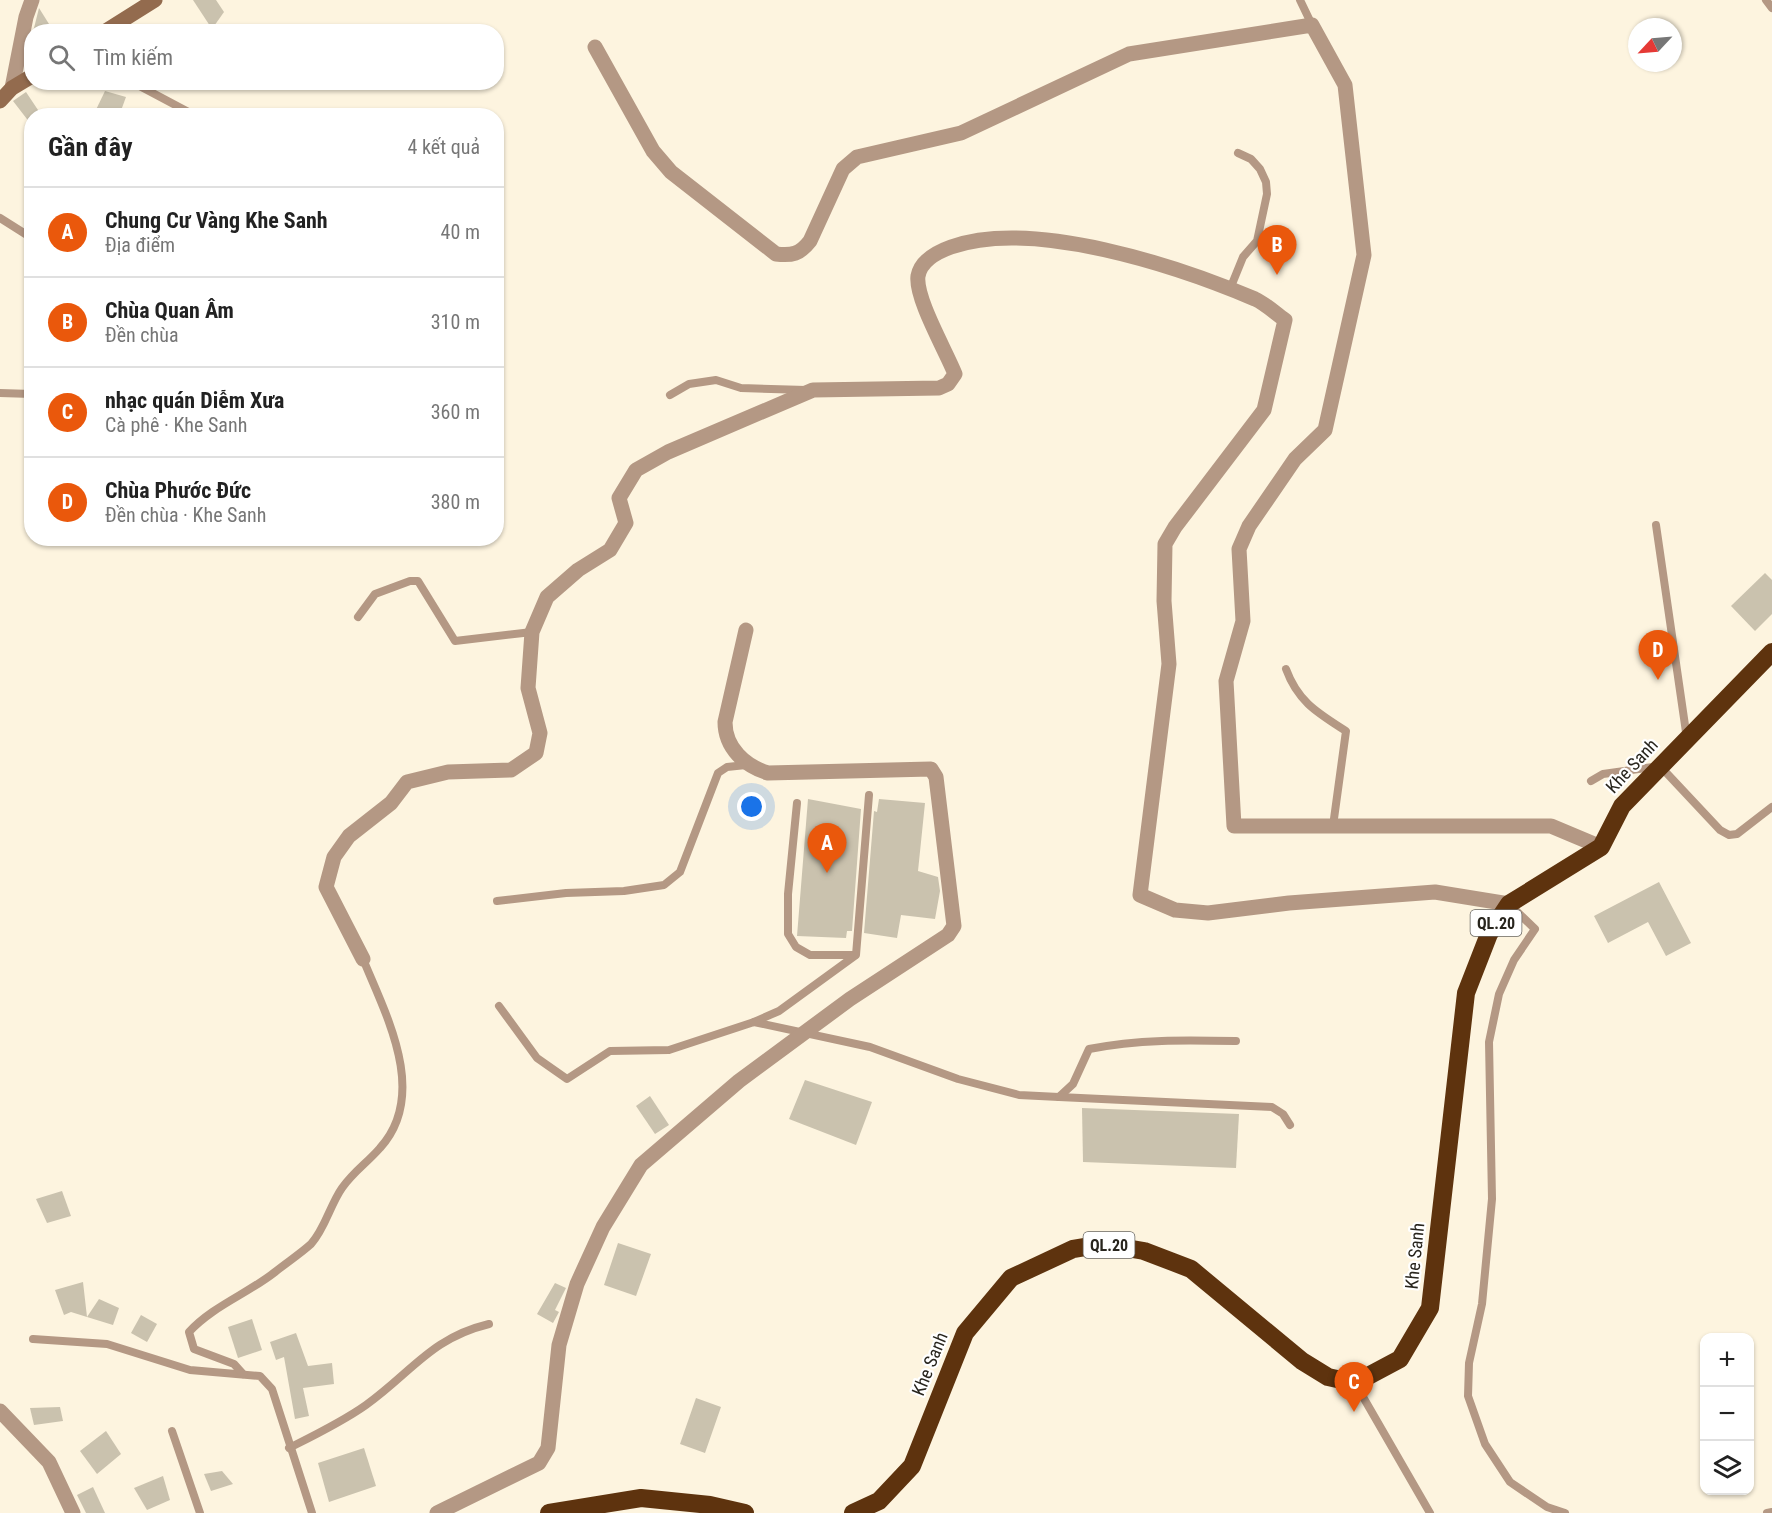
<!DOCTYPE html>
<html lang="vi">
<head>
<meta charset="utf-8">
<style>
  body { margin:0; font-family:"Roboto Condensed",sans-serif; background:#f2f2f2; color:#222 }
  .controls { position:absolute; right:18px; bottom:18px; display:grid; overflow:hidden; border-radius:12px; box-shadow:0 2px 4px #0004 }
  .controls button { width:54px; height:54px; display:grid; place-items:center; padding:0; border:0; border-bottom:2px solid #e0e0e0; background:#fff; color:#222; font:30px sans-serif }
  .compass { position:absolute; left:1628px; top:18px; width:54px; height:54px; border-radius:50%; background:#fff; box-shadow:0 2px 4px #0004; rotate:244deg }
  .you { position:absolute; left:752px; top:807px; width:21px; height:21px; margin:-15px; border:4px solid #fff; border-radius:50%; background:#1a73e8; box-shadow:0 0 0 9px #1a73e833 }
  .badge { display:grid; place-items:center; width:39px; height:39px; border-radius:50%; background:#ea580c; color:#fff; font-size:20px; font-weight:700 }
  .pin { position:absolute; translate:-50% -50px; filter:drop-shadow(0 2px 3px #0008) }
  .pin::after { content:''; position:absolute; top:32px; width:21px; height:18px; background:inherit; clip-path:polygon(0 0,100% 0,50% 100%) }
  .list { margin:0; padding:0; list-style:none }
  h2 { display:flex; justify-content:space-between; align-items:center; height:78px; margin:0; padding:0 24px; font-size:26px }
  h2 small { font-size:20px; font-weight:400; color:#767676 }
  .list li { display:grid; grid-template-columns:39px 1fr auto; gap:18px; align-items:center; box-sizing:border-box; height:90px; padding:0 24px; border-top:2px solid #e0e0e0 }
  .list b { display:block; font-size:22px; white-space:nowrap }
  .list p { margin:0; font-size:20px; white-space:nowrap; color:#767676 }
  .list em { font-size:20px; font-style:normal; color:#767676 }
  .icon { flex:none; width:33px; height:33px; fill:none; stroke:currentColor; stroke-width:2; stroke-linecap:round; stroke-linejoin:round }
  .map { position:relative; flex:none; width:1772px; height:1513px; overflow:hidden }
  .search { position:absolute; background:#fff; box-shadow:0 2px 4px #0004; left:24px; top:24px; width:480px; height:66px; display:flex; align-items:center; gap:15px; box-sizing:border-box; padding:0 21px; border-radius:24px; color:#767676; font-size:22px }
  .panel { position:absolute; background:#fff; box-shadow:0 2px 4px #0004; left:24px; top:108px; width:480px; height:438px; border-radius:24px }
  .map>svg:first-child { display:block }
  .building { fill:#cac2ae }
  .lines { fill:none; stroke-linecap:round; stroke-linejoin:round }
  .lane { stroke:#b49884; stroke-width:8 }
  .street { stroke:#b49884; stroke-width:15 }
  .secondary { stroke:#936b4e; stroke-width:15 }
  .highway { stroke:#5e330e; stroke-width:18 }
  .labels { text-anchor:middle; stroke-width:4.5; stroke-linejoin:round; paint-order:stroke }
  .shield { fill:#fff; stroke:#686661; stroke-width:1.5 }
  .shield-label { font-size:16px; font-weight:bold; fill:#28251d }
  .street-label { font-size:18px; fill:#28251d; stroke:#fff }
</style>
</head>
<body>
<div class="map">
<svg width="1772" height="1513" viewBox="0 0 1772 1513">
  <rect width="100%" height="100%" fill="#fdf4df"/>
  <g class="building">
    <path d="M193 0H216L224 12 212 29Z"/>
    <path d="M39 8 54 32H33Z"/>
    <path d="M105 91 126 97 119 116H93Z"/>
    <path d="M26 92 40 113 32 116 30 123 13 101Z"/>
    <path d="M1765 573 1772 580V614L1755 631 1731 606Z"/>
    <path d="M808 799 861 809 852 931H847L846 938 797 936Z"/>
    <path d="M879 799 925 803 918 871 938 877 940 891 935 919 901 915 897 938 864 933 874 811 877 812Z"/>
    <path d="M1659 882 1691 943 1666 956 1648 922 1608 943 1594 916Z"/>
    <path d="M805 1080 872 1102 856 1145 789 1119Z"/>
    <path d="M650 1096 669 1125 655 1134 636 1106Z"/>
    <path d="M1082 1108 1239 1114 1236 1168 1083 1162Z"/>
    <path d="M62 1191 71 1216 47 1223 36 1199Z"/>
    <path d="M618 1243 651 1254 636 1296 604 1285Z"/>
    <path d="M83 1282 87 1317 71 1312 64 1315 55 1290Z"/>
    <path d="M555 1283 566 1288 555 1310 559 1312 553 1323 537 1314Z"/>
    <path d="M99 1299 119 1308 113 1325 87 1317Z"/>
    <path d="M141 1315 157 1324 147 1342 131 1333Z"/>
    <path d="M252 1319 262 1350 238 1358 228 1327Z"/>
    <path d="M296 1333 308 1366 332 1363 334 1384 303 1388 309 1416 295 1419 284 1357 276 1360 270 1342Z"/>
    <path d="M696 1398 721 1407 705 1453 680 1444Z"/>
    <path d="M60 1407 63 1421 34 1425 30 1408Z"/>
    <path d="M106 1431 121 1454 97 1474 80 1451Z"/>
    <path d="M364 1448 376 1486 329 1502 318 1463Z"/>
    <path d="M222 1471 233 1484 211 1491 204 1474Z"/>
    <path d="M163 1476 170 1500 147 1510 134 1488Z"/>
    <path d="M93 1487 105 1513H86L77 1495Z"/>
  </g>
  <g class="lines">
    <g class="lane">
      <path d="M1300 0 1312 25"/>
      <path d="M1766 0 1772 8"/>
      <path d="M132 82 196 116"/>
      <path d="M0 218 27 235"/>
      <path d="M1230 289 1243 257 1257 241 1267 194 1266 182 1260 169 1251 159 1238 153"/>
      <path d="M0 393 32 394"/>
      <path d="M670 395 689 384 716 380 741 388 806 390"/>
      <path d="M1656 525 1687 739"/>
      <path d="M358 617 375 594 410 581H418L455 641 532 632"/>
      <path d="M1286 669C1298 702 1318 713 1346 731L1333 826"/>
      <path d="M1591 781 1603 774 1660 766 1720 830 1729 835 1737 834 1772 807"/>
      <path d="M797 803 788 894V934L796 947 810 955H855"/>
      <path d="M497 901 566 893 624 891 664 885 680 872 718 773 727 767 746 765"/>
      <path d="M1509 904 1535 929 1514 960 1499 994 1489 1042 1492 1199 1482 1304 1469 1363 1468 1396 1485 1444 1510 1482 1547 1507 1565 1513"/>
      <path d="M499 1006 537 1058 567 1079 610 1051 669 1050 754 1022 870 1047 958 1079 1019 1095 1059 1097 1073 1084 1089 1049C1138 1039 1186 1040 1236 1041"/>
      <path d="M754 1022 779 1011 856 955 869 795"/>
      <path d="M1059 1097 1272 1107 1283 1114 1290 1125"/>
      <path d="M33 1339 107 1344 190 1370 260 1376 272 1389 312 1513"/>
      <path d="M243 1374 234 1364 194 1349 189 1332C213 1306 247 1294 275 1272 286 1263 300 1254 311 1244 325 1229 330 1205 342 1188 354 1171 367 1163 380 1148 429 1094 386 1015 363 959"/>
      <path d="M1355 1383 1430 1513"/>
      <path d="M172 1431 200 1513"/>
      <path d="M289 1448C315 1435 342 1422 366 1405 412 1372 431 1338 489 1324"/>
      <path d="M1767 1513 1772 1512"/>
    </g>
    <g class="street">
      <path d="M595 47 653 151 671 172 776 254C792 256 800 254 810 241L843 169 857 157 961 133 1129 54 1312 25 1345 85 1364 255 1325 430 1295 459 1249 526 1239 549 1243 621 1226 681 1234 826H1551L1601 847"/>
      <path d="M12 88 26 17 32 0"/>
      <path d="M363 959 326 887 334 857 349 836 391 803 407 782 448 772 511 770 536 753 540 733 528 688 532 632 547 597 578 570 610 550 626 523 619 498 636 470 668 452 813 390 939 388 948 384 955 374C946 351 915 298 918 276 921 260 937 252 951 247 1033 218 1177 266 1255 299 1266 304 1276 314 1285 320L1264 410 1175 527 1165 544 1164 601 1169 664 1140 895 1175 910 1208 913 1289 903 1435 892 1509 904"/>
      <path d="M0 1411 49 1462 73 1513"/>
      <path d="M437 1513 539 1463 548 1448 559 1345 577 1284 603 1227 641 1165 739 1081 850 999 948 935 954 926 936 777 931 769 768 773C745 766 725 748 725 722L746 630"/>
    </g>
    <g class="secondary">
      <path d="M104 32 155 0"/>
      <path d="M0 101 12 88 32 76"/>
    </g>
    <g class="highway">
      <path d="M549 1513 641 1498 710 1505 745 1513"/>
      <path d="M853 1513 879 1501 912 1466 965 1333 1011 1278 1073 1249 1103 1244 1144 1251 1191 1269 1302 1361 1328 1377 1355 1383 1400 1359 1430 1308 1466 993 1489 934 1509 904 1601 847 1622 806 1772 652"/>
    </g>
  </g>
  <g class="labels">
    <g class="shield">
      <rect x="1470.5" y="910" width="51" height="26" rx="4.5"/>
      <rect x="1083.5" y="1232" width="51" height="26" rx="4.5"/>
    </g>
    <g class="shield-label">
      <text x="1496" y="929">QL.20</text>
      <text x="1109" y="1251">QL.20</text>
    </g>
    <g class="street-label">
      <text transform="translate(1632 766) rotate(-47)" y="6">Khe Sanh</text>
      <text transform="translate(1415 1256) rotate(-84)" y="6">Khe Sanh</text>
      <text transform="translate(930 1364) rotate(-68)" y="6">Khe Sanh</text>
    </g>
  </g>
</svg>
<div class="controls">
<button>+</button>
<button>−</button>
<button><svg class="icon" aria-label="layers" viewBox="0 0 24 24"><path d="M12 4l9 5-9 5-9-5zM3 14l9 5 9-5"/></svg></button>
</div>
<svg class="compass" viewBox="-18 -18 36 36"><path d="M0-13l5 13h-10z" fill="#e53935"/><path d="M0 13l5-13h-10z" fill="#767676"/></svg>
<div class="you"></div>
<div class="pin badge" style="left:827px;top:873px">A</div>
<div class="pin badge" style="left:1277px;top:275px">B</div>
<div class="pin badge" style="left:1354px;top:1412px">C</div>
<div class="pin badge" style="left:1658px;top:680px">D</div>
<div class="search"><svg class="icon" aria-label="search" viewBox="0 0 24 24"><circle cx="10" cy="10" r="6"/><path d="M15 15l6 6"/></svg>Tìm kiếm</div>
<section class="panel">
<h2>Gần đây<small>4 kết quả</small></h2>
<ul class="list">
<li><span class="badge">A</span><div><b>Chung Cư Vàng Khe Sanh</b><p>Địa điểm</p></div><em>40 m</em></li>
<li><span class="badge">B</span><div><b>Chùa Quan Âm</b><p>Đền chùa</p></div><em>310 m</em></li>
<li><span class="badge">C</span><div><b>nhạc quán Diễm Xưa</b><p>Cà phê · Khe Sanh</p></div><em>360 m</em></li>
<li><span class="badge">D</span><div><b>Chùa Phước Đức</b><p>Đền chùa · Khe Sanh</p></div><em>380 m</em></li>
</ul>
</section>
</div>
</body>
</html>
